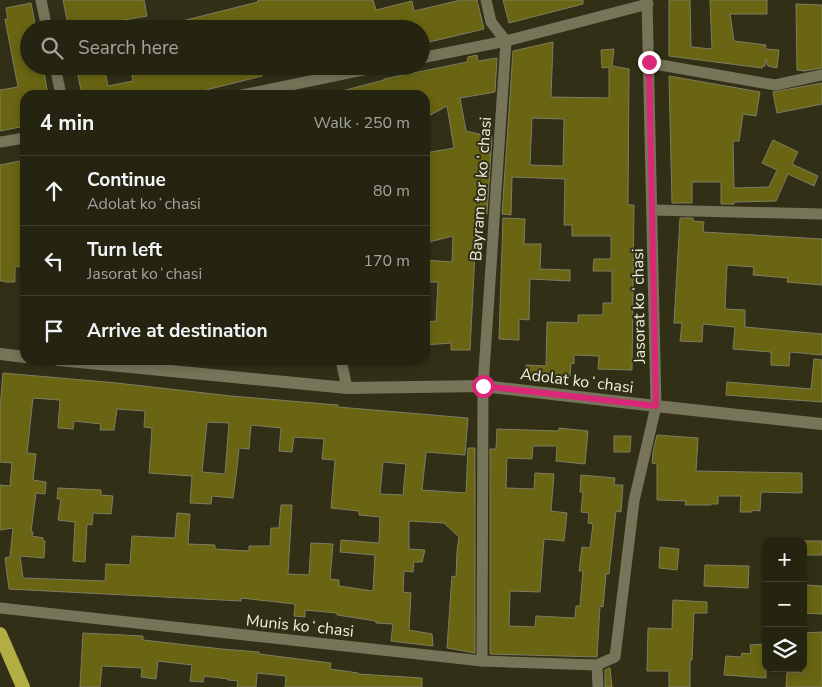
<!DOCTYPE html>
<html lang="en">
<head>
<meta charset="utf-8">
<style>
  body { margin:0; font-family:"Nunito Sans",sans-serif; background:#31301f; color:#f1f3f6 }
  .controls { position:absolute; right:15px; bottom:15px; display:grid; overflow:hidden; border-radius:10px; box-shadow:0 2px 8px #0003 }
  .controls button { width:45px; height:45px; display:grid; place-items:center; padding:0; border:0; border-bottom:1px solid #424131; background:#252411; color:#f1f3f6; font:25px sans-serif }
  .stop { position:absolute; width:15px; height:15px; margin:-11px; border:4px solid #db2777; border-radius:50%; background:#fff }
  .stop.end { background:#db2777; border-color:#fff; box-shadow:0 1px 5px #0008 }
  .list { margin:0; padding:0; list-style:none }
  h2 { display:flex; justify-content:space-between; align-items:center; height:65px; margin:0; padding:0 20px; font-size:21px }
  h2 small { font-size:16px; font-weight:400; color:#a3a49f }
  .list li { display:grid; grid-template-columns:32px 1fr auto; gap:15px; align-items:center; box-sizing:border-box; height:70px; padding:0 20px; border-top:1px solid #424131 }
  .list b { display:block; font-size:19px; white-space:nowrap }
  .list p { margin:0; font-size:16px; white-space:nowrap; color:#a3a49f }
  .list em { font-size:16px; font-style:normal; color:#a3a49f }
  .icon { flex:none; width:28px; height:28px; fill:none; stroke:currentColor; stroke-width:2; stroke-linecap:round; stroke-linejoin:round }
  .map { position:relative; flex:none; width:822px; height:687px; overflow:hidden }
  .search { position:absolute; background:#252411; box-shadow:0 2px 8px #0003; left:20px; top:20px; width:410px; height:55px; display:flex; align-items:center; gap:12px; box-sizing:border-box; padding:0 18px; border-radius:28px; color:#a3a49f; font-size:19px }
  .panel { position:absolute; background:#252411; box-shadow:0 2px 8px #0003; left:20px; top:90px; width:410px; height:275px; border-radius:15px }
  .map>svg:first-child { display:block }
  .building { fill:#696513; stroke:#7e7d61; fill-rule:evenodd }
  .lines { fill:none; stroke-linecap:round; stroke-linejoin:round }
  .minor { stroke:#767559; stroke-width:11 }
  .tertiary { stroke:#767559; stroke-width:12 }
  .trunk { stroke:#b3ae44; stroke-width:14 }
  .route { stroke:#db2777; stroke-width:6 }
  .labels { text-anchor:middle; stroke-width:4; stroke-linejoin:round; paint-order:stroke }
  .street-label { font-size:16px; fill:#f2f2e3; stroke:#313017 }
</style>
</head>
<body>
<div class="map">
<svg width="822" height="687" viewBox="0 0 822 687">
  <rect width="100%" height="100%" fill="#313017"/>
  <g class="building">
    <path d="M63 0H144L147 16 107 23 108 29H69Z"/>
    <path d="M258 0H373L376 10 412 1 414 11 461 0H477L484 29 421 44V29H167L166 25 258 2Z"/>
    <path d="M503 0H583V4L509 23Z"/>
    <path d="M669 0H690L691 47 712 49 710 0H767V14H730L734 41 766 45 765 49 779 50 777 68 768 66 766 59 765 66H763L762 68 669 56Z"/>
    <path d="M31 3 36 29H29V66H43L48 95H25V126L0 131V90L18 87 5 19H8L6 8Z"/>
    <path d="M796 4 822 5V68L804 71 797 70Z"/>
    <path d="M553 42 551 97 609 98V67L602 68 601 50 614 49 612 66 629 69 628 205H634L632 370 598 369 599 356 574 355V364L571 363 570 377 526 375V365L546 366 547 322 578 323V315H603V303H612V271H593L594 259H611V236H572V225H564L565 179 512 177 511 215 502 214 513 51ZM532 118 564 119 563 166 530 165Z"/>
    <path d="M477 55 478 61 497 58 495 92 460 98 466 131 492 137 487 214H477L470 350H451V343L425 345V322L436 321 438 282H425V260L452 262 453 236 425 243V153L454 148 447 106 425 118V95H342V91L384 80V79L467 62 468 57Z"/>
    <path d="M76 66H104L108 86 133 81 130 66H260L262 76 186 95H82Z"/>
    <path d="M669 76 760 92 756 116 743 114 739 141H733L734 188 769 187 777 170 762 163 773 140 798 152 792 164 818 176 814 186 788 174 776 201 734 202V204H721V182H692V203H672Z"/>
    <path d="M822 83V104L777 113 773 92Z"/>
    <path d="M25 160V249H21V266L15 267V282H5L4 281H0V165Z"/>
    <path d="M503 218 525 219 524 244H541L540 269 570 270V281L530 279 529 320 519 319V340L499 339Z"/>
    <path d="M680 218H693V221L704 222 703 232 822 239V285L787 282 788 278 753 275 754 267 727 265 725 309 745 310V327L822 334V355L790 352 789 366 771 365V352L733 349 735 327 703 324 702 342 680 341 682 323H674Z"/>
    <path d="M814 359 822 360V402L726 395 727 382 811 389Z"/>
    <path d="M3 373 117 383 231 396 338 405V407L468 418 465 455 426 452 422 490 466 493 468 448H475V653L447 648 452 576 456 577 457 551 459 537 444 523 409 521V549L425 550 422 562H414L413 572 404 571 403 592 411 593 409 630 432 634 433 646 391 641 393 624 376 623V621L337 615V613L305 610V617L294 616 295 604 241 598V601L9 589 5 558 10 557 13 528 0 530V485L10 486 12 463 0 462V408ZM33 398 60 400 58 428 73 429 74 421 101 424 100 430H114L117 409 145 411 144 427 152 428 149 473 192 476 190 503 211 504 212 496 233 498 237 468 239 448 249 449 251 425 281 428 279 451 292 452 294 437 324 439 322 459 335 460 331 508 359 511V515L380 517 379 543 341 540 340 552 375 555 373 591 339 586V580L330 579 333 544 311 543 309 575 288 574 292 505H281L279 528H271L270 546H249V551L215 549V545L188 544 190 514 177 513 175 538 132 536 130 565 106 564 105 581 23 578 20 556 44 558 45 541H43V538L32 536 33 532H31L36 493 45 494 46 482 33 480 36 454 27 453ZM207 422 229 423 225 474 202 472ZM383 462 406 464 403 495 380 494Z"/>
    <path d="M559 428 588 431 585 464 556 461 557 446H533L532 459 507 458 506 488 534 489 535 473 554 474 551 511 567 513 564 541 544 539 540 592 510 591 509 626 535 627 536 616 575 618 576 606H580L583 571H579L582 547 590 548 593 524 588 523 589 513 581 512 583 492H580L581 475 615 478 614 485H623L621 512 616 511 609 574H606L603 607 600 606 597 657 490 654V449H496L497 429 559 431Z"/>
    <path d="M657 435 698 438 696 471 802 473V493L761 492 760 511 752 510V512H740L741 496H718V504H711V505H685L686 501 657 500V464L652 463 653 452Z"/>
    <path d="M614 436H631L630 452H614Z"/>
    <path d="M58 488 101 490V495L113 496 111 514 93 513 92 525 87 524 85 562 73 561 75 522 58 520 61 499H57Z"/>
    <rect x="803" y="541" width="19" height="14"/>
    <path d="M660 547 679 549 677 570 659 568Z"/>
    <path d="M705 565 749 566 748 588 704 586Z"/>
    <path d="M805 585 822 586V614L803 613V589H804Z"/>
    <path d="M673 600 707 602V613H694L692 660H690V687H669V671H647L648 628 672 629Z"/>
    <path d="M822 632V687H786L787 672 803 673V633Z"/>
    <path d="M83 633 143 636V640L222 649 259 652V654L331 663 330 669 358 673V674L422 678V687H285L286 676 257 673 256 687H237L238 681 228 680V679L204 676 203 682 190 681 192 665 158 661 156 679 141 677 142 668 102 666 100 687H80Z"/>
    <path d="M766 644V678L724 675 726 656 741 657 742 653 751 654 750 645Z"/>
    <path d="M609 668H610L612 687H605V670Z"/>
  </g>
  <g class="lines">
    <g class="minor">
      <path d="M41 0 47 29"/>
      <path d="M421 58 506 41 648 4"/>
      <path d="M649 63 775 85 822 75"/>
      <path d="M55 66 61 95"/>
      <path d="M242 95 382 66"/>
      <path d="M0 142 25 138"/>
      <path d="M653 210 822 214"/>
      <path d="M341 360 347 388"/>
      <path d="M0 608 482 661 597 665 615 657 634 501 656 406 647 0"/>
      <path d="M482 661 483 386 506 41 491 22 486 0"/>
      <path d="M597 665 598 687"/>
    </g>
    <g class="tertiary">
      <path d="M0 354 25 357"/>
      <path d="M58 360 347 388 483 386 656 406 822 424"/>
    </g>
    <path class="trunk" d="M0 634 23 687"/>
  </g>
  <g class="lines">
    <path class="route" d="M483 386 656 406 649 62"/>
  </g>
  <g class="labels">
    <g class="street-label">
      <text transform="translate(480 189) rotate(-86)" y="6">Bayram tor koʻchasi</text>
      <text transform="translate(638 306) rotate(-91)" y="6">Jasorat koʻchasi</text>
      <text transform="translate(577 380) rotate(7)" y="6">Adolat koʻchasi</text>
      <text transform="translate(300 625) rotate(6)" y="6">Munis koʻchasi</text>
    </g>
  </g>
</svg>
<div class="controls">
<button>+</button>
<button>−</button>
<button><svg class="icon" aria-label="layers" viewBox="0 0 24 24"><path d="M12 4l9 5-9 5-9-5zM3 14l9 5 9-5"/></svg></button>
</div>
<div class="stop" style="left:483px;top:386px"></div>
<div class="stop end" style="left:649px;top:62px"></div>
<div class="search"><svg class="icon" aria-label="search" viewBox="0 0 24 24"><circle cx="10" cy="10" r="6"/><path d="M15 15l6 6"/></svg>Search here</div>
<section class="panel">
<h2>4 min<small>Walk · 250 m</small></h2>
<ul class="list">
<li><svg class="icon" aria-label="ahead" viewBox="0 0 24 24"><path d="M12 20V5M6 11l6-6 6 6"/></svg><div><b>Continue</b><p>Adolat koʻchasi</p></div><em>80 m</em></li>
<li><svg class="icon" aria-label="left" viewBox="0 0 24 24"><path d="M17 20v-9H6M10 6l-5 5 5 5"/></svg><div><b>Turn left</b><p>Jasorat koʻchasi</p></div><em>170 m</em></li>
<li><svg class="icon" aria-label="arrive" viewBox="0 0 24 24"><path d="M6 21V4h12l-3 4 3 4H6"/></svg><div><b>Arrive at destination</b></div></li>
</ul>
</section>
</div>
</body>
</html>
